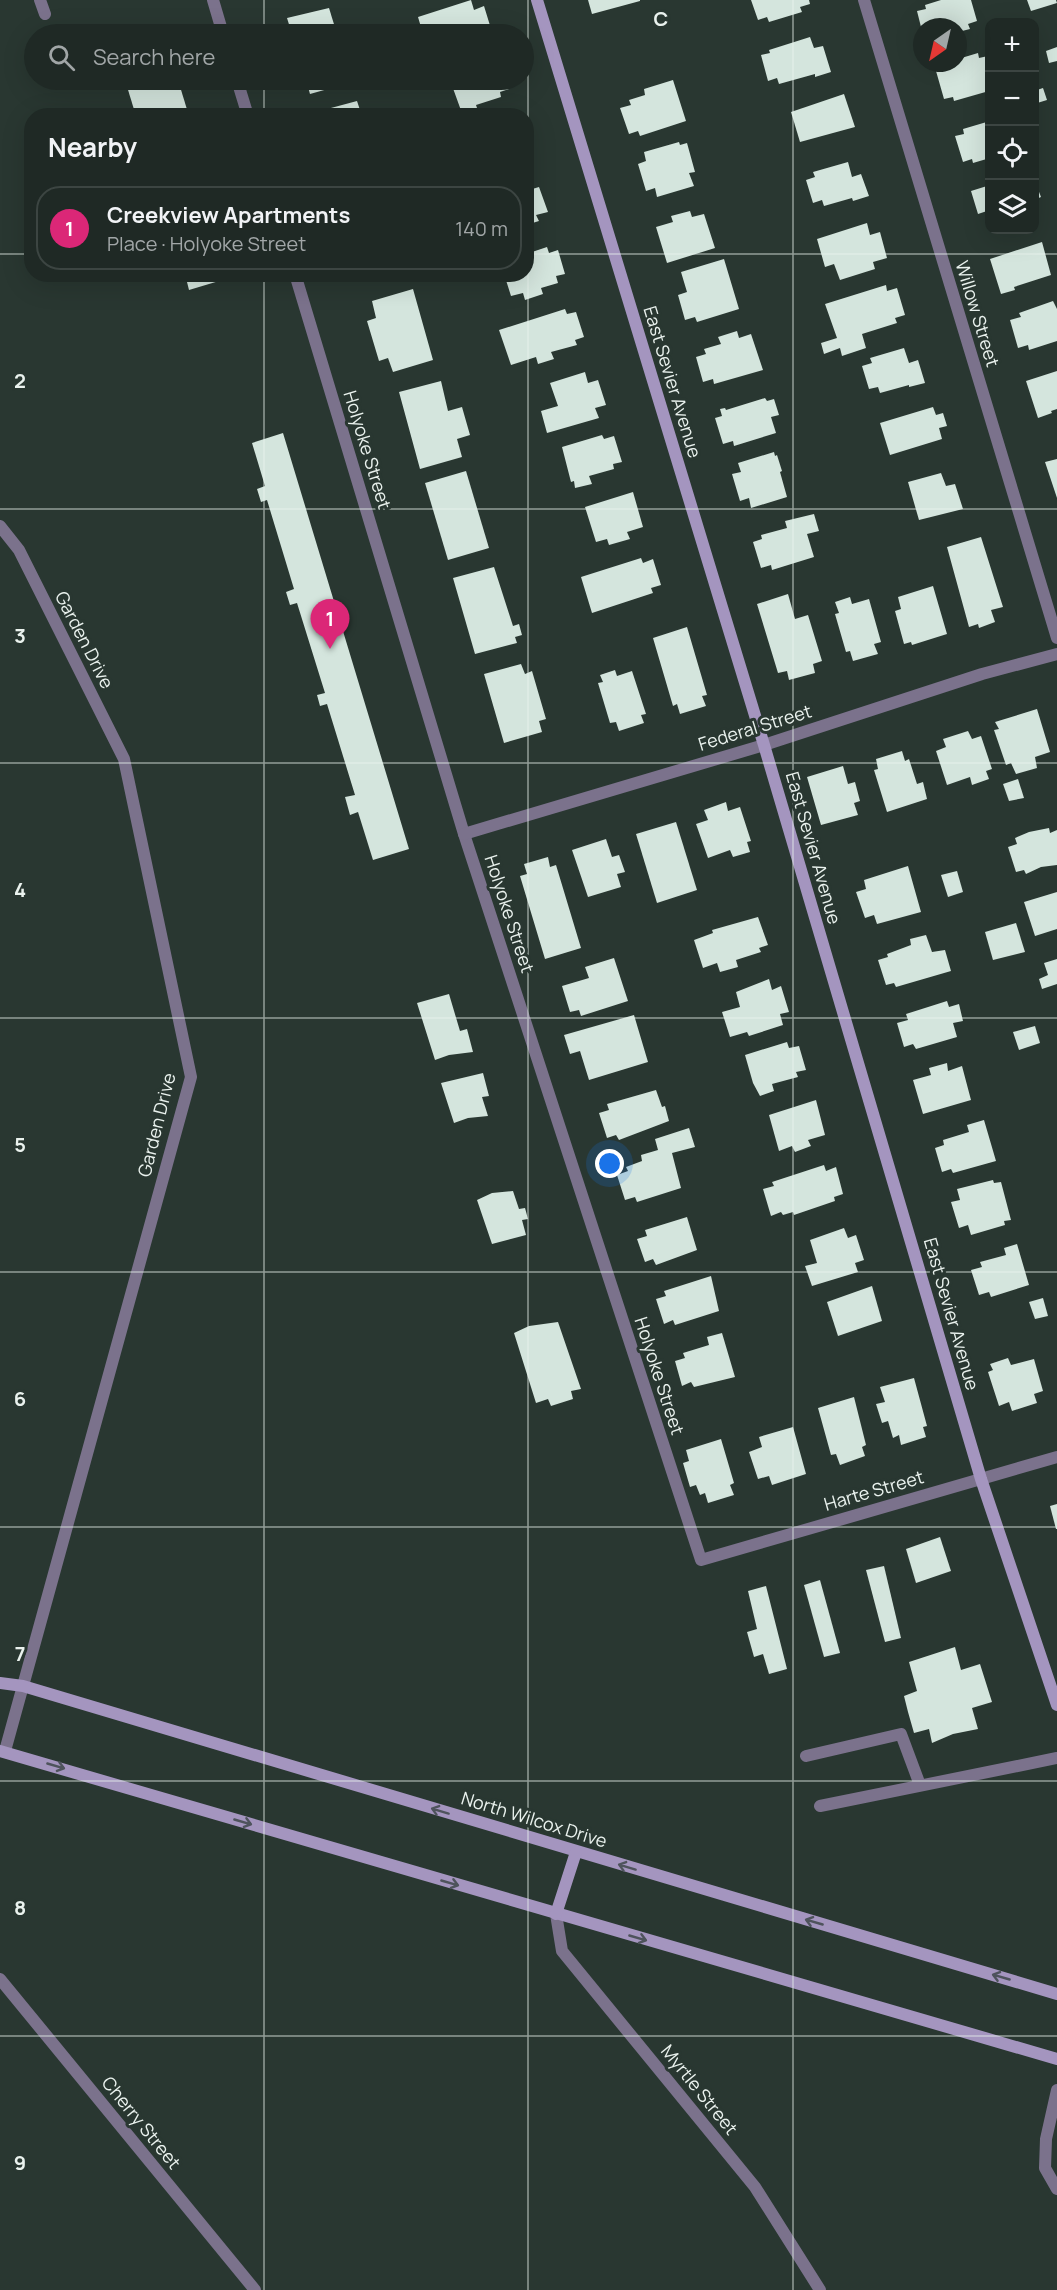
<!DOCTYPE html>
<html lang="en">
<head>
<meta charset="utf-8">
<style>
  body { margin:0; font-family:Manrope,sans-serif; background:#27312d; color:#f1f3f6 }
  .controls { position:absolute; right:18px; top:18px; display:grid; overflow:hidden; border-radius:12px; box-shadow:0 6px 24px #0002 }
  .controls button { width:54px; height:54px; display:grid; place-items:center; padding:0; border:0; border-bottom:2px solid #3c4542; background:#1f2925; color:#f1f3f6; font:30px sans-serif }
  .compass { position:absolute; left:913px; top:18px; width:54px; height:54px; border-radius:50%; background:#1f2925; box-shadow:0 6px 24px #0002; rotate:214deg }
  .you { position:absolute; left:610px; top:1164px; width:21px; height:21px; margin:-15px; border:4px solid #fff; border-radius:50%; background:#1a73e8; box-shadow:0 0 0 9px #1a73e833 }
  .badge { display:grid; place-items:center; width:39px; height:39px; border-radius:50%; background:#db2777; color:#fff; font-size:20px; font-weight:700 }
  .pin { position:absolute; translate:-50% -50px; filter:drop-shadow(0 2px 3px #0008) }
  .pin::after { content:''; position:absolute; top:32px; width:21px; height:18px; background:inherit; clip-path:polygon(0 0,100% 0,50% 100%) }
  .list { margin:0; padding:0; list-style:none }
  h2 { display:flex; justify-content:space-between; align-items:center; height:78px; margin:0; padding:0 24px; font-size:26px }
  h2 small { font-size:20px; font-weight:400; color:#a1a6a7 }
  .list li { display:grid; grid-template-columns:39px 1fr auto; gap:18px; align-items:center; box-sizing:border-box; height:84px; margin:0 12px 12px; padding:0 12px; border:2px solid #3c4542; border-radius:24px }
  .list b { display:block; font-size:22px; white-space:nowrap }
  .list p { margin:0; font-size:20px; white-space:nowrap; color:#a1a6a7 }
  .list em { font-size:20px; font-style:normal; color:#a1a6a7 }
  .icon { flex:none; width:33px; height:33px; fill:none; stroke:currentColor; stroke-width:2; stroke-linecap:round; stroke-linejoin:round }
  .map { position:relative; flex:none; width:1057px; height:2290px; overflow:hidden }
  .search { position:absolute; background:#1f2925; box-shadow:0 6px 24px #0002; left:24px; top:24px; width:510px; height:66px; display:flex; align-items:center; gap:15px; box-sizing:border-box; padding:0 21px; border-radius:33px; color:#a1a6a7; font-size:22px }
  .panel { position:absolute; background:#1f2925; box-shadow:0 6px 24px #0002; left:24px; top:108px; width:510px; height:174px; border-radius:24px }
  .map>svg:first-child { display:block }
  .building { fill:#d4e5dd }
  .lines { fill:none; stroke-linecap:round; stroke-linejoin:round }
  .lane { stroke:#7b728c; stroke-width:12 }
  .street { stroke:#7b728c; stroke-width:12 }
  .secondary { stroke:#a495bf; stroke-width:12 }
  .oneway { stroke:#4e535c }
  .grid { fill:none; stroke:#eaf2ee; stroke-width:1.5; stroke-opacity:0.55 }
  .labels { text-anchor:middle; stroke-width:6; stroke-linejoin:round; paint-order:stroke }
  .street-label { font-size:18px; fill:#eaf2ee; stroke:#293731 }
  .grid-label { font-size:20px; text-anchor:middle; font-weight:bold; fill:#eaf2ee; stroke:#293731; stroke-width:6; stroke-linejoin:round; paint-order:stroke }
</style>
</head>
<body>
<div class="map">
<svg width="1057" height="2290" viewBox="0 0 1057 2290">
  <rect width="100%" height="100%" fill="#293731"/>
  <g class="building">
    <path d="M471 0 474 10 484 6 492 32 484 34H423L418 17Z"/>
    <path d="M588 0H640V1L592 14Z"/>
    <path d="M751 0H809L810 4 800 7 802 12 769 22 767 17 758 20Z"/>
    <path d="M941 0H971L977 21 968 24 970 29 958 32V27H921L917 11 926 9 925 5Z"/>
    <path d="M1027 0H1056L1057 3 1031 11Z"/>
    <path d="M329 8 337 34H292L287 18Z"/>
    <path d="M810 37 814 48 823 46 831 72 815 77V74L779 84 777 78 768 81 761 55 770 53 769 50Z"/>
    <path d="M1057 47V61L1049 63 1046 51Z"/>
    <path d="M978 53 979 58 988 56 990 60V84H987L989 91 954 101 953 97 944 99 936 71 944 69 942 63H958V59Z"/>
    <path d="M125 80H178L189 116H136Z"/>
    <path d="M306 80H360L310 94Z"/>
    <path d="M450 80H506L509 89 500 92 501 97 476 105 478 111 463 116Z"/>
    <path d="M673 80 686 121 640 136 638 131 629 134 620 108 631 105 629 100 645 95 644 89Z"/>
    <path d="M1043 88 1047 100 1034 104V91Z"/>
    <path d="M844 94 855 127 800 142 791 112Z"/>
    <path d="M357 101 362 116H317L316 112Z"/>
    <path d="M990 121V158L973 163 972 159 963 162 955 136 964 134 963 129Z"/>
    <path d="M679 142 680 145 687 143 695 172 689 173 694 186 657 197 655 188 646 191 638 164 646 161 644 152Z"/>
    <path d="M848 162 852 177 861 174 869 196 853 201 852 198 824 206 822 200 813 203 806 180 815 177 813 172Z"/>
    <path d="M1034 179 1041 197 1034 200Z"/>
    <path d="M526 182 529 190 539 187 548 212 536 215 539 221 526 225Z"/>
    <path d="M987 186 990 188 989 216 987 211 978 214 971 191Z"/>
    <path d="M690 211 692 217 704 214 715 248 667 263 656 227 673 222 671 216Z"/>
    <path d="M867 223 870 235 880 232 887 258 873 262 875 269 840 280 834 264 825 267 817 239Z"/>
    <path d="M1042 242 1051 275 1014 287 1015 290 1001 294 990 259Z"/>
    <path d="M547 247 549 253 558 250 565 274 556 276 558 283 541 288 543 294 525 300 523 293 511 296 504 274H526V254Z"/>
    <path d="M724 259 739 309 697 322 695 317 685 320 678 295 687 292 681 272Z"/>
    <path d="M185 274H239V275L189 290Z"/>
    <path d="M886 285 887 291 897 288 905 315 895 318 897 323 862 334 866 348 842 356 840 348 824 354 821 343 837 338 825 304Z"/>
    <path d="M413 289 433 360 393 372 388 358 379 361 367 321 376 318 372 301Z"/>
    <path d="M1053 301 1057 309V341L1029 350 1028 345 1018 348 1010 320 1021 317 1019 313Z"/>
    <path d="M565 309 567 314 576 312 584 337 575 340 577 345 551 352 554 359 538 364 536 357 511 365 499 330Z"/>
    <path d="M737 331 739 338 751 334 763 370 714 384 713 379 703 382 696 357 706 354 704 349 721 344 718 337Z"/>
    <path d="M904 348 909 363 918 360 925 383 909 387V385L880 393 878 387 869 389 862 366 872 363 870 358Z"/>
    <path d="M1057 371V409L1051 411 1052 413 1038 418 1026 381Z"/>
    <path d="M585 372 588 383 598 380 606 405 595 408 599 418 547 433 541 411 558 406 550 383Z"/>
    <path d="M441 381 448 411 462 407 470 435 457 439 462 457 420 469 399 392Z"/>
    <path d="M765 398 767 401 774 399 779 415 771 417 776 433 734 446 733 441 723 444 715 418 722 416 720 409 725 408 726 410Z"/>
    <path d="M933 407 936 415 943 413 947 426 939 428 942 439 890 455 880 423Z"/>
    <path d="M283 433 409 849 373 860 358 812 350 815 345 797 355 795 327 704 320 706 317 695 325 693 297 603 290 605 286 592 294 589 267 500 261 502 257 489 265 486 252 443Z"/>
    <path d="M602 435 604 439 614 436 622 462 613 464 614 469 589 476 592 484 575 488 574 481 571 482 562 447Z"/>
    <path d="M774 452 775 456 777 455 782 471 780 472 787 497 751 508 749 498 740 501 732 474 741 472 738 463Z"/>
    <path d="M1057 459V498L1045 462Z"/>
    <path d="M466 471 489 548 448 560 425 483Z"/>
    <path d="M941 473 946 486 955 484 963 509 919 520 908 482Z"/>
    <path d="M633 492 643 527 627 532 630 539 609 545 607 539 596 542 585 507Z"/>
    <path d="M814 514 819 531 807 534 814 557 772 570 771 565 761 568 753 542 762 539 761 535 787 528 785 521Z"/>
    <path d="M981 537 1003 607 991 610 995 622 979 628 978 624 969 627 947 547Z"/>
    <path d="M641 558 643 563 653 559 661 585 651 588 653 593 592 613 581 577Z"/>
    <path d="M494 567 513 626 519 624 522 635 515 637 517 643 475 654 453 578Z"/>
    <path d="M933 586 947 634 912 645 911 642 904 644 895 611 901 609 898 597Z"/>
    <path d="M788 594 795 619 808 615 822 661 813 664 815 673 789 680 787 671 778 673 757 604Z"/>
    <path d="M850 597 852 604 869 599 881 642 874 644 878 654 853 661 850 651 846 652 835 614 839 613 835 602Z"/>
    <path d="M687 627 707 695 702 696 706 706 680 714 677 704 673 706 653 638Z"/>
    <path d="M521 664 525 674 532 671 546 719 539 721 542 732 504 743 484 674Z"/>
    <path d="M615 670 617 676 632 671 646 714 641 715 644 723 619 731 616 722 610 723 598 683 603 682 600 675Z"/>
    <path d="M1037 709 1050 752 1035 757 1037 768 1016 774 1011 763 1006 765 994 730 999 729 995 722Z"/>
    <path d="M968 731 972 739 981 736 992 769 986 771 989 779 972 785 970 777 947 785 936 751 946 747 943 739Z"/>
    <path d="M902 751 905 761 909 759 917 784 923 782 927 799 887 812 874 770 878 769 876 759Z"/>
    <path d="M843 766 848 784 855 782 860 801 854 803 858 815 821 825 807 777Z"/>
    <path d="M1018 779 1024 798 1009 801 1003 784Z"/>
    <path d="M726 802 728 811 740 807 751 841 747 842 750 852 733 857 730 850 708 858 696 824 708 820 704 810Z"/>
    <path d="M676 822 697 890 657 903 636 834Z"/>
    <path d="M1049 828 1050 833 1057 830V865L1041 867 1026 874 1024 870 1016 872 1008 847 1017 844 1015 838 1029 832Z"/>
    <path d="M606 839 612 857 619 855 625 872 617 874 621 887 588 897 572 850Z"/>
    <path d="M548 857 550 867 556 865 581 948 545 959 520 876 527 874 524 864Z"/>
    <path d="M908 866 921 912 877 924 874 915 865 918 856 892 866 889 864 880Z"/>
    <path d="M957 871 963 892 948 897 941 875Z"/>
    <path d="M1057 892V929L1035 936 1024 902Z"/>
    <path d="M758 917 768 945 759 948 761 952 736 960 738 967 720 972 717 963 703 968 694 940 713 933 712 930Z"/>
    <path d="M1016 923 1025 952 993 960 985 932Z"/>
    <path d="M926 935 932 952 945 950 951 971 896 987 894 983 886 985 878 960 888 957 887 954 911 945 910 939Z"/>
    <path d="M614 958 628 1001 581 1016 579 1010 570 1012 562 986 589 978 585 967Z"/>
    <path d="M1057 959V984L1042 989 1039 979 1048 975 1044 963Z"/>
    <path d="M769 979 772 990 781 986 789 1012 780 1014 783 1025 749 1036 747 1032 730 1037 722 1012 740 1007 736 992Z"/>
    <path d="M449 994 460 1031 467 1029 473 1052 449 1055 435 1060 417 1003Z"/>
    <path d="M947 1001 949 1007 959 1004 963 1021 953 1023 957 1037 916 1049 913 1044 904 1047 897 1023 908 1020 906 1014Z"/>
    <path d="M634 1015 648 1062 589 1080 580 1051 570 1054 564 1035Z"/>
    <path d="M1035 1026 1040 1043 1019 1050 1013 1032Z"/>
    <path d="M787 1042 789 1048 799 1046 806 1070 796 1072 798 1077 772 1084 774 1091 760 1096 753 1083 745 1055Z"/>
    <path d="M947 1063 948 1071 962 1066 971 1100 923 1114 913 1080 931 1075 929 1068Z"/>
    <path d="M483 1073 489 1096 482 1097 488 1116 468 1118 454 1123 441 1083Z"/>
    <path d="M656 1090 662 1107 665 1106 669 1121 619 1140 616 1135 607 1138 599 1113 609 1110 607 1104Z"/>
    <path d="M816 1100 825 1135 808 1140 811 1146 795 1152 792 1146 779 1151 769 1115Z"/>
    <path d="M984 1120 996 1161 953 1173 951 1169 942 1172 935 1148 944 1145 943 1140 969 1132 967 1125Z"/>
    <path d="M689 1128 695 1147 672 1153 681 1188 637 1202 635 1197 625 1200 617 1175 628 1171 626 1167 642 1161 641 1155 658 1150 655 1139Z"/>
    <path d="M824 1165 826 1171 836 1167 843 1194 834 1197 835 1201 794 1215 793 1212 783 1215 781 1212 771 1216 763 1189 774 1186 772 1182Z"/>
    <path d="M993 1180 994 1183 1001 1182 1011 1220 1004 1221 1005 1225 971 1235 968 1225 959 1228 951 1202 960 1200 957 1189Z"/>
    <path d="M513 1191 519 1209 525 1208 528 1219 522 1220 526 1235 492 1244 477 1200 492 1193Z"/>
    <path d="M687 1217 697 1250 656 1265 653 1259 645 1262 637 1239 647 1236 645 1230Z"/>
    <path d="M844 1228 848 1238 856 1235 864 1260 855 1263 858 1272 812 1286 805 1266 817 1263 810 1240Z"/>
    <path d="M1017 1244 1029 1285 991 1297 989 1292 979 1295 971 1270 982 1267 980 1262 1006 1255 1004 1248Z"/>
    <path d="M711 1276 719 1311 675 1325 673 1320 664 1324 656 1299 666 1296 664 1291Z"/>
    <path d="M872 1286 882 1321 838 1336 827 1302Z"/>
    <path d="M1043 1298 1048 1316 1035 1319 1029 1302Z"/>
    <path d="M558 1322 581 1389 571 1391 573 1399 551 1406 548 1399 536 1403 514 1333 529 1326Z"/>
    <path d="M722 1333 735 1377 694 1387 691 1382 682 1386 675 1361 685 1358 683 1353 709 1345 707 1337Z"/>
    <path d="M1008 1358 1011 1365 1034 1359 1043 1391 1034 1394 1037 1403 1012 1411 1009 1402 999 1406 988 1372 993 1370 990 1364Z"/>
    <path d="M914 1378 927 1426 923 1427 926 1437 901 1445 899 1435 893 1438 888 1421 882 1423 876 1404 885 1402 880 1387Z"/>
    <path d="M854 1397 866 1445 862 1447 865 1456 840 1465 836 1454 831 1455 818 1408Z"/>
    <path d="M793 1427 806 1474 772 1485 769 1476 758 1479 749 1452 762 1447 759 1437Z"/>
    <path d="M721 1439 734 1483 730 1485 734 1495 708 1503 705 1493 700 1495 696 1485 690 1487 683 1463 689 1461 686 1450Z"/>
    <path d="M1057 1504V1529H1056L1050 1506Z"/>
    <path d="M940 1537 951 1571 916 1583 906 1549Z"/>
    <path d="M884 1566 901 1638 885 1642 866 1570Z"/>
    <path d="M820 1580 840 1653 824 1657 804 1585Z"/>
    <path d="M766 1586 787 1669 769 1674 763 1654 754 1657 747 1632 757 1629 748 1591Z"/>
    <path d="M955 1647 961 1670 980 1664 992 1702 972 1708 978 1729 953 1734 932 1743 929 1729 914 1733 908 1712 904 1696 917 1691 909 1662Z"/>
  </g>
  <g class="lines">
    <g class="lane">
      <path d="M40 0 45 14"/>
      <path d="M806 1756 901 1734 920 1785"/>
      <path d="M820 1806 1057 1758"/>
      <path d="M1057 2090 1046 2139 1045 2168 1057 2189"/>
    </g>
    <g class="street">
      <path d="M213 0 223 34"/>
      <path d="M864 0 1057 638"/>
      <path d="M237 80 248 116"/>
      <path d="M295 274 464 834 701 1560 1057 1457"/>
      <path d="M0 526 19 550 124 759 191 1077 5 1751"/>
      <path d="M464 834 764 745 982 674 1057 654"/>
      <path d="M556 1914 562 1951 755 2187 820 2290"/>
      <path d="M0 1979 255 2290"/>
    </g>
    <g class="secondary">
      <path d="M537 0 764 745 981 1479 1057 1705"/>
      <path d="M0 1683 23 1686 1057 1994"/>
      <path d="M0 1751 1057 2059"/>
      <path d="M556 1914 576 1852"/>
    </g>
  </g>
  <defs><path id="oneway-shaft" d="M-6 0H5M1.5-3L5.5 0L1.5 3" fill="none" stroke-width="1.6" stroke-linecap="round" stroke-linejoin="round" transform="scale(1.5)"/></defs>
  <g class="oneway">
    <use href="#oneway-shaft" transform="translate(56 1766) rotate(16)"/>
    <use href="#oneway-shaft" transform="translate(440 1811) rotate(-163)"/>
    <use href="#oneway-shaft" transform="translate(243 1822) rotate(16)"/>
    <use href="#oneway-shaft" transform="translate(627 1867) rotate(-163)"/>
    <use href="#oneway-shaft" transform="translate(450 1883) rotate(16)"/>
    <use href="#oneway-shaft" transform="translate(814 1922) rotate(-164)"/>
    <use href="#oneway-shaft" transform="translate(638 1938) rotate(16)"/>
    <use href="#oneway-shaft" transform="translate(1001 1977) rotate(-164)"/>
  </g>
  <path class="grid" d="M264 0V34M528 0V2290M793 0V2290M264 80V116M0 254H32M526 254H1057M264 274V2290M0 509H1057M0 763H1057M0 1018H1057M0 1272H1057M0 1527H1057M0 1781H1057M0 2036H1057"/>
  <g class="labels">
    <g class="street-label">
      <text transform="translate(977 314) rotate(73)" y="6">Willow Street</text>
      <text transform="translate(672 382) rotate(73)" y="6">East Sevier Avenue</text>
      <text transform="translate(367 450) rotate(73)" y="6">Holyoke Street</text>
      <text transform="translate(84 640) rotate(63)" y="6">Garden Drive</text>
      <text transform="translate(755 728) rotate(-17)" y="6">Federal Street</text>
      <text transform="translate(813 848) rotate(74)" y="6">East Sevier Avenue</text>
      <text transform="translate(509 914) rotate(72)" y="6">Holyoke Street</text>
      <text transform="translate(157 1125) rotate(-76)" y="6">Garden Drive</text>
      <text transform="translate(951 1314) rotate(74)" y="6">East Sevier Avenue</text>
      <text transform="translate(659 1376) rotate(72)" y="6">Holyoke Street</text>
      <text transform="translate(874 1491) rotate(-16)" y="6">Harte Street</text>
      <text transform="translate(534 1820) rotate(17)" y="6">North Wilcox Drive</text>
      <text transform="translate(699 2090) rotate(51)" y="6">Myrtle Street</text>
      <text transform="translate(141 2123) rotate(51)" y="6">Cherry Street</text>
    </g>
  </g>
  <g class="grid-label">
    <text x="661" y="26">C</text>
    <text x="20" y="388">2</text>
    <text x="20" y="643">3</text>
    <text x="20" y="897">4</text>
    <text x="20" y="1152">5</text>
    <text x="20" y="1406">6</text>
    <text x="20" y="1661">7</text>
    <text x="20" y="1915">8</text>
    <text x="20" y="2170">9</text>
  </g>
</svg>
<div class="controls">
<button>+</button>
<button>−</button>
<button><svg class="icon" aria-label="locate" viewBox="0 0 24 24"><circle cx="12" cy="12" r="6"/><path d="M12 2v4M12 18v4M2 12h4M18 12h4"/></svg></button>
<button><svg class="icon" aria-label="layers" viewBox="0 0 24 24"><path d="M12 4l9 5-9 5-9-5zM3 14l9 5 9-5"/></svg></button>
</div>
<svg class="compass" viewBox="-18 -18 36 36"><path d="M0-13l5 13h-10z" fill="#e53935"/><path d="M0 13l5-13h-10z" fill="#a1a6a7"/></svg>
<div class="you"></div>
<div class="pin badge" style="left:330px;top:649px">1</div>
<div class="search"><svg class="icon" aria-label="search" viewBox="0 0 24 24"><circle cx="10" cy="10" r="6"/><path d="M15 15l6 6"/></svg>Search here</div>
<section class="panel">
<h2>Nearby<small></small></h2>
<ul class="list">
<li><span class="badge">1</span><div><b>Creekview Apartments</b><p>Place · Holyoke Street</p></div><em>140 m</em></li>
</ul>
</section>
</div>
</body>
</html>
